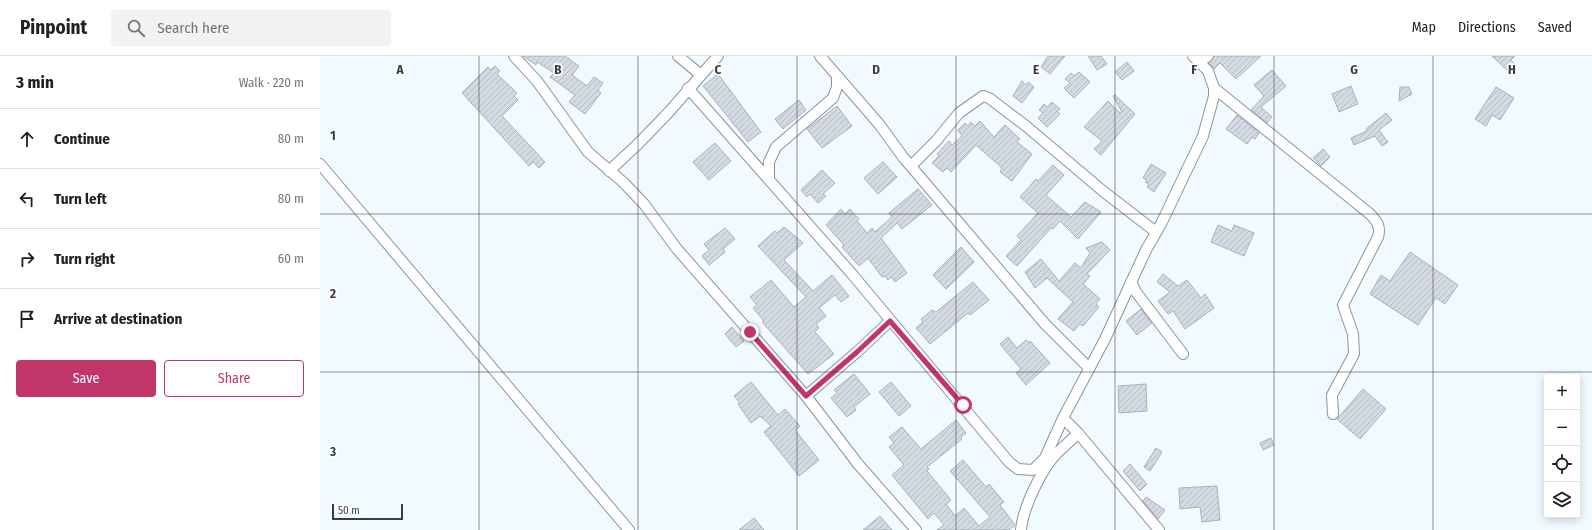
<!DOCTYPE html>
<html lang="en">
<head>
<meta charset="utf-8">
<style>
  body { margin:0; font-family:"Fira Sans Condensed",sans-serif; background:#f2f2f2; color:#202124 }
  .controls { position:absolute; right:12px; bottom:12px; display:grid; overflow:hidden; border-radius:4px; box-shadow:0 2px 10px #0003 }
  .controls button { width:36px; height:36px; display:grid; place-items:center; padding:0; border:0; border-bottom:1px solid #e0e0e0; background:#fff; color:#202124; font:20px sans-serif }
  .scale { position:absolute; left:12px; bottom:10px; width:71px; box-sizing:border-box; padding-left:4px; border:2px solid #393d40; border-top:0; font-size:11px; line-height:14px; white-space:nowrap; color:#393d40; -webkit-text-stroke:3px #fff; paint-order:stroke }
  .stop { position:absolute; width:12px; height:12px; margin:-9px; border:3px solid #c23569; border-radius:50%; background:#fff }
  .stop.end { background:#c23569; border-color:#fff; box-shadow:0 1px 4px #0008 }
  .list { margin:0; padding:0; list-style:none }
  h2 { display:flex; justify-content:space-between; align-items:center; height:52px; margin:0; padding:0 16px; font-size:17px }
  h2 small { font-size:13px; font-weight:400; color:#757577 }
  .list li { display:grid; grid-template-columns:26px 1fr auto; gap:12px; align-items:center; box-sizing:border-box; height:60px; padding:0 16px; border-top:1px solid #e0e0e0 }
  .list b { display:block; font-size:15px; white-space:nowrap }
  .list em { font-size:13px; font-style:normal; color:#757577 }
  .actions { display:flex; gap:8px; padding:12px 16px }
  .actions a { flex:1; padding:9px 0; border:1px solid #c23569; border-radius:4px; text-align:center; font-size:14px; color:#c23569 }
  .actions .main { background:#c23569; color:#fff }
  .icon { flex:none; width:22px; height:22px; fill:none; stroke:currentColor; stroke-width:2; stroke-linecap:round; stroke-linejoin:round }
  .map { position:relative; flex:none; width:1272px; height:474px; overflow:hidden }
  header { display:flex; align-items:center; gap:24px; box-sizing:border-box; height:56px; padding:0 20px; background:#fff; border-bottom:1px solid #e0e0e0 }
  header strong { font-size:19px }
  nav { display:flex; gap:22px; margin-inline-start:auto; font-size:14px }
  .search { width:280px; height:36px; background:#f2f2f2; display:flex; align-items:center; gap:10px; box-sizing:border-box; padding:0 14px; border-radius:4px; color:#757577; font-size:15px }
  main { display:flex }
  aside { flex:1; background:#fff }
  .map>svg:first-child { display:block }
  .building { fill:url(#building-hatch); stroke:#abb1b9 }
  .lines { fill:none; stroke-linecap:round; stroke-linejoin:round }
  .minor-casing { stroke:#8b949a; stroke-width:12 }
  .minor { stroke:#fff; stroke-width:10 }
  .route { stroke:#c23569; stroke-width:5 }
  .grid { fill:none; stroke:#393d40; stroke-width:1; stroke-opacity:0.55 }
  .grid-label { font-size:13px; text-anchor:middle; font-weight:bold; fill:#393d40; stroke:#fff; stroke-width:3.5; stroke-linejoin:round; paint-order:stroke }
</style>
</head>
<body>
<header>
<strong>Pinpoint</strong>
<div class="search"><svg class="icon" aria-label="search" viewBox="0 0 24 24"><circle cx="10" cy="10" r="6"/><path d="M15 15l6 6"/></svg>Search here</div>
<nav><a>Map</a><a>Directions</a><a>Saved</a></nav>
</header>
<main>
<aside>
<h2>3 min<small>Walk · 220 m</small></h2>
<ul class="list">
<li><svg class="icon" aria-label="ahead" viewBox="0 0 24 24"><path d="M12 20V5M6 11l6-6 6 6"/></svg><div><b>Continue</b></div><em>80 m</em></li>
<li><svg class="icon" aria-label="left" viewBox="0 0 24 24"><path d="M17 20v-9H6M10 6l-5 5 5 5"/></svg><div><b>Turn left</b></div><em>80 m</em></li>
<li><svg class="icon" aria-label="right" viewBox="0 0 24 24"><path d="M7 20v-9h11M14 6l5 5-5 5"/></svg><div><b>Turn right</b></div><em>60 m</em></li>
<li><svg class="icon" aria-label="arrive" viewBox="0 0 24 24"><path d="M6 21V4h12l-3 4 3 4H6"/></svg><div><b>Arrive at destination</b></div></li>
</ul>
<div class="actions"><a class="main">Save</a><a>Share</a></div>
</aside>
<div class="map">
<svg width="1272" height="474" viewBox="0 0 1272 474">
  <defs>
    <pattern id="building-hatch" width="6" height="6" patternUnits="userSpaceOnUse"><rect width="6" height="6" fill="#d4dae3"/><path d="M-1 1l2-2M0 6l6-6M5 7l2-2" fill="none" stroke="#b7bcc4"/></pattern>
  </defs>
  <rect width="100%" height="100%" fill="#f1fafe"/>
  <g class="building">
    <path d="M203 0H245L259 10 252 19 267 30 274 21 283 27 278 34 281 37 265 58 249 46 255 39 230 21 234 17 217 6 216 9Z"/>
    <path d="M728 0H745L730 18 721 11Z"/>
    <path d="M768 0H781L787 8 777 14Z"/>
    <path d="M894 0H941L916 23 900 7 894 13 889 7Z"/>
    <path d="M1172 0H1195L1191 4 1196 9 1189 16Z"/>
    <path d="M807 6 814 15 802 24 795 16Z"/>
    <path d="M175 10 180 15 177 18 197 37 194 40 198 44 182 60 225 106 219 112 213 106 209 110 142 37 168 11 170 14Z"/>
    <path d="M952 14 966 30 941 51 952 61 947 67 931 54 944 40 934 29Z"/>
    <path d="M759 16 770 26 754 42 744 32 750 27 745 23 751 17 754 20Z"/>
    <path d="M398 18 441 76 428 86 383 30Z"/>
    <path d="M702 25 706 29 708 26 714 31 702 47 693 40Z"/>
    <path d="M1031 30 1038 48 1019 56 1012 38Z"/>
    <path d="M1080 31H1089L1092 38 1079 45Z"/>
    <path d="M1176 31 1194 42 1180 64 1172 59 1166 70 1155 63Z"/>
    <path d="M795 39 815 58 781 99 774 93 782 85 764 71 788 45 800 57 802 56 793 40Z"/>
    <path d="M479 44 486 54 463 73 455 63Z"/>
    <path d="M732 46 740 53 737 55 740 58 727 71 718 62 723 57 719 54 724 48 727 51Z"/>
    <path d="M517 50 532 70 502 92 487 73Z"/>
    <path d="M1066 57 1072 64 1059 74 1068 86 1062 90 1055 80 1034 89 1031 82 1047 75 1046 73Z"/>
    <path d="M917 59 939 77 935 83 932 81 927 88 906 73Z"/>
    <path d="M660 65 674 81 685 69 700 83 697 86 712 98 692 125 680 116 682 112 656 89 631 116 627 112 623 116 612 107 619 100 617 98 629 85 632 89 642 80 638 74 645 67 648 70 651 66 655 70Z"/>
    <path d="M395 87 411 105 389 124 373 106Z"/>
    <path d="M1003 93 1010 101 1001 110 993 102Z"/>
    <path d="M563 106 577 121 558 138 544 122Z"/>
    <path d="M831 108 846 117 834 136 827 131 829 128 825 126 827 124 823 122Z"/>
    <path d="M733 109 744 119 726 139 751 161 765 146 781 156 758 183 740 165 733 173 731 172 697 210 686 200 701 184 697 180 718 157 700 141 716 123 718 125Z"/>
    <path d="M502 114 515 127 503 138 506 140 498 147 490 138 487 141 481 134Z"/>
    <path d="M598 133 612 149 582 173 577 167 561 182 587 217 575 226 571 221 568 224 565 220 562 221 548 202 539 210 522 191 524 189 506 169 521 153 525 158 530 153 539 163 537 165 547 177 552 172 555 176 572 161 569 157Z"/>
    <path d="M898 169 912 175 914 169 934 177 924 200 891 186Z"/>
    <path d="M464 171 483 187 464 204 493 235 512 219 529 240 521 246 515 239 499 252 506 260 496 268 499 272 495 276 514 298 488 318 442 266 444 265 433 252 437 249 430 241 451 224 474 251 486 241 438 190 455 175 457 177Z"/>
    <path d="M405 172 415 183 403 193 405 196 389 209 382 200 389 194 384 188Z"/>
    <path d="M782 186 790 194 767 218 770 220 763 228 780 243 776 248 779 251 763 270 760 268 754 275 738 263 753 246 727 222 715 232 705 216 721 203 739 225 755 207 761 212 770 197 766 192Z"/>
    <path d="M641 191 654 206 626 233 613 219Z"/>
    <path d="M1090 196 1138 229 1125 248 1116 242 1098 269 1050 238 1061 219 1070 225Z"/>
    <path d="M843 218 858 230 867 224 881 242 885 238 894 252 865 273 853 255 848 258 838 245 850 236 837 226Z"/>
    <path d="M653 226 669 244 650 259 648 257 610 288 596 272 603 266 601 263 612 254 616 256Z"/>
    <path d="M821 253 832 267 817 279 806 265Z"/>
    <path d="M412 271 424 285 416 291 405 278Z"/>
    <path d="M688 281 697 292 706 284 709 287 710 285 730 307 706 329 696 317 701 313 680 288Z"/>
    <path d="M534 318 550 338 534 351 536 354 527 361 511 342 517 337 514 334Z"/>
    <path d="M431 326 458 359 465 353 480 370 475 374 499 404 479 420 444 376 451 370 440 360 431 367 418 348 420 347 414 340Z"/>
    <path d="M571 326 591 350 579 360 559 336Z"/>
    <path d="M826 328 827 355 799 357 798 330Z"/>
    <path d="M1043 333 1066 353 1040 383 1017 363Z"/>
    <path d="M636 364 646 377 641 381 642 383 607 411 609 413 607 415 631 444 626 448 635 460 644 452 659 470 670 461 630 415 643 404 666 431 669 428 684 446 680 449 695 469 689 474H617L624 469 614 457 608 463 572 419 584 409 569 391 574 387 569 381 582 371 601 393Z"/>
    <path d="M951 382 954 389 943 394 940 387Z"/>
    <path d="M836 392 842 396 830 415 824 411Z"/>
    <path d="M810 408 827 428 820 435 803 415Z"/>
    <path d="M897 430 900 464 882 466 880 451 860 453 859 432Z"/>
    <path d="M826 441 845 454 838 463 823 445Z"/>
    <path d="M560 460 572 474H543Z"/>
    <path d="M434 462 444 474H419Z"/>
  </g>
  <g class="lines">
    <g class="minor-casing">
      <g id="minor">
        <path d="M194 0 217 25 268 96 303 126 324 148 357 193 486 340 538 408 596 474"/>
        <path d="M358 0 381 19"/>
        <path d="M500 0 559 68 583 101 725 268 769 312"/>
        <path d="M879 6 888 0"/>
        <path d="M368 32 532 218 689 406 698 413 713 414 725 402 743 362 785 283 826 194 841 168 883 80 894 40V32L888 15 873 0"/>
        <path d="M894 32 1050 158C1057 165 1061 171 1058 181L1023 249 1033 278 1034 298 1012 339 1013 358"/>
        <path d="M0 108 309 474"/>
        <path d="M591 110 616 85 639 57 663 40 669 42 706 70 784 136 836 176"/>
        <path d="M289 115 318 88 348 57 398 0"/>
        <path d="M449 123V106L456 91 513 42 517 31V21"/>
        <path d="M811 226 816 236 863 298"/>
        <path d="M486 340 537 296 570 265"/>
        <path d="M743 362 758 377 839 474"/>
        <path d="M701 474C703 451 722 412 738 396 744 390 752 384 758 377"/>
      </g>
    </g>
    <use href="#minor" class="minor"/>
  </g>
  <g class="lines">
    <path class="route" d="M430 276 486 340 537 296 570 265 643 349"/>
  </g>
  <path class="grid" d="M159 0V474M318 0V474M477 0V474M636 0V474M795 0V474M954 0V474M1113 0V474M0 158H1272M0 316H1272"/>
  <g class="grid-label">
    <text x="80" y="18">A</text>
    <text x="238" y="18">B</text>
    <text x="398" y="18">C</text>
    <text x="556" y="18">D</text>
    <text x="716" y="18">E</text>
    <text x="874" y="18">F</text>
    <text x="1034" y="18">G</text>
    <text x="1192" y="18">H</text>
    <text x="13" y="84">1</text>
    <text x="13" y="242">2</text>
    <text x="13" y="400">3</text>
  </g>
</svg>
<div class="controls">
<button>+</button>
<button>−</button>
<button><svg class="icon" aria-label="locate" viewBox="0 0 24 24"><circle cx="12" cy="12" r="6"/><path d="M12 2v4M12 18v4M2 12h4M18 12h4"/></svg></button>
<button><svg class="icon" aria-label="layers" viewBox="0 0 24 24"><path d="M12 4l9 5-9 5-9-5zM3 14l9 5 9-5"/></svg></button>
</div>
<div class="scale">50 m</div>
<div class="stop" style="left:643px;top:349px"></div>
<div class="stop end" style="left:430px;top:276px"></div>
</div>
</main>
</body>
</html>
